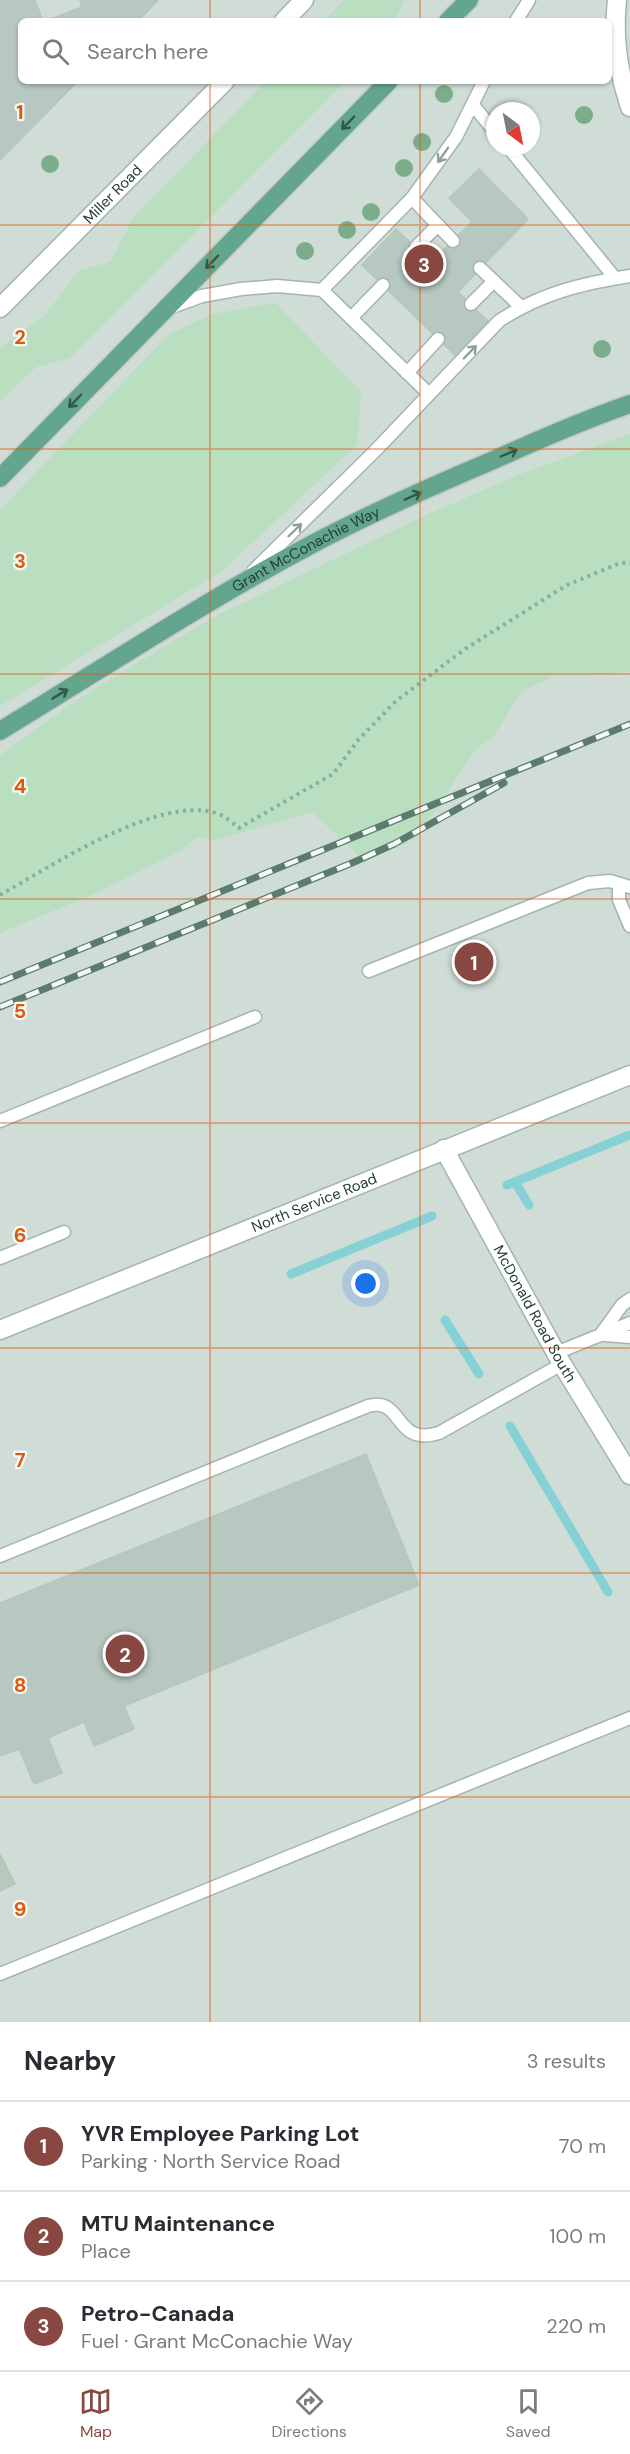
<!DOCTYPE html>
<html lang="en">
<head>
<meta charset="utf-8">
<style>
  body { margin:0; font-family:"DM Sans",sans-serif; background:#f7f7f7; color:#2b2b33 }
  .compass { position:absolute; left:486px; top:102px; width:54px; height:54px; border-radius:50%; background:#fff; box-shadow:0 2px 4px #0004; rotate:148deg }
  .you { position:absolute; left:366px; top:1284px; width:21px; height:21px; margin:-15px; border:4px solid #fff; border-radius:50%; background:#1a73e8; box-shadow:0 0 0 9px #1a73e833 }
  .badge { display:grid; place-items:center; width:39px; height:39px; border-radius:50%; background:#884841; color:#fff; font-size:20px; font-weight:700 }
  .pin { position:absolute; translate:-50% -50%; border:3px solid #fff; box-shadow:0 2px 6px #0006 }
  .list { margin:0; padding:0; list-style:none }
  h2 { display:flex; justify-content:space-between; align-items:center; height:78px; margin:0; padding:0 24px; font-size:26px }
  h2 small { font-size:20px; font-weight:400; color:#7c7c81 }
  .list li { display:grid; grid-template-columns:39px 1fr auto; gap:18px; align-items:center; box-sizing:border-box; height:90px; padding:0 24px; border-top:2px solid #e1e1e2 }
  .list b { display:block; font-size:22px; white-space:nowrap }
  .list p { margin:0; font-size:20px; white-space:nowrap; color:#7c7c81 }
  .list em { font-size:20px; font-style:normal; color:#7c7c81 }
  .icon { flex:none; width:33px; height:33px; fill:none; stroke:currentColor; stroke-width:2; stroke-linecap:round; stroke-linejoin:round }
  .map { position:relative; flex:none; width:630px; height:2022px; overflow:hidden }
  .search { position:absolute; background:#fff; box-shadow:0 2px 4px #0004; left:18px; right:18px; top:18px; height:66px; display:flex; align-items:center; gap:15px; box-sizing:border-box; padding:0 21px; border-radius:9px; color:#7c7c81; font-size:22px }
  .sheet { height:348px; background:#fff }
  nav { display:flex; justify-content:space-around; align-items:center; box-sizing:border-box; height:84px; border-top:2px solid #e1e1e2; background:#fff; font-size:16px; color:#7c7c81 }
  nav a { display:grid; justify-items:center; gap:3px }
  nav .on { color:#884841 }
  .map>svg:first-child { display:block }
  .built { fill:#d0ddd6; fill-rule:evenodd }
  .green { fill:#b9dfc0 }
  .lines { fill:none; stroke-linecap:round; stroke-linejoin:round }
  .stream { stroke:#86d1d5; stroke-width:9 }
  .building { fill:#b7c8c0; stroke:#b4c7bd; stroke-width:1.5 }
  .service-casing { stroke:#a4b5ae; stroke-width:15 }
  .minor-casing { stroke:#a4b5ae; stroke-width:21 }
  .primary-casing { stroke:#c1c9c6; stroke-width:21 }
  .path { stroke:#80b39e; stroke-width:4; stroke-dasharray:3 4.5; stroke-linecap:butt }
  .service { stroke:#fff; stroke-width:12 }
  .minor { stroke:#fff; stroke-width:18 }
  .primary { stroke:#64a58e; stroke-width:18 }
  .rail-casing { stroke:#5b7b6f; stroke-width:7 }
  .rail { stroke:#f3f9f5; stroke-width:4.5; stroke-dasharray:14; stroke-linecap:butt }
  .tree { fill:#7cad8b }
  .oneway { stroke:#32584a }
  .oneway2 { stroke:#909f9a }
  .grid { fill:none; stroke:#de580e; stroke-width:1.5; stroke-opacity:0.55 }
  .labels { text-anchor:middle; stroke-width:4.5; stroke-linejoin:round; paint-order:stroke }
  .street-label { font-size:15px; fill:#213f34; stroke:#f3f9f5 }
  .grid-label { font-size:20px; text-anchor:middle; font-weight:bold; fill:#de580e; stroke:#f3f9f5; stroke-width:4.5; stroke-linejoin:round; paint-order:stroke }
</style>
</head>
<body>
<div class="map">
<svg width="630" height="2022" viewBox="0 0 630 2022">
  <rect width="100%" height="100%" fill="#e2ede7"/>
  <path class="built" d="M0 0H630V2022H0ZM21 21H609V81H21ZM495 111H531V147H495Z"/>
  <g class="green">
    <path d="M344 0H405L393 21H324Z"/>
    <path d="M266 81H346L70 358 36 367 0 402V348L45 315 78 271 110 262 133 218Z"/>
    <path d="M276 303 361 392 357 445 222 571 0 706V510L168 335 212 314Z"/>
    <path d="M630 434V672L582 676 557 675 522 691 492 739 476 748 417 838 365 862 312 812 216 840 197 837 182 850 92 895 0 933V755L81 697 210 619 426 515 518 475Z"/>
  </g>
  <g class="lines">
    <g class="stream">
      <path d="M515 1182 529 1205"/>
      <path d="M507 1185 630 1135"/>
      <path d="M291 1274 432 1216"/>
      <path d="M445 1320 479 1374"/>
      <path d="M510 1426 608 1592"/>
    </g>
  </g>
  <g class="building">
    <path d="M0 0H35L43 21H21V64L0 73Z"/>
    <path d="M80 0H158L138 21H46L82 7Z"/>
    <path d="M21 64V81H78L0 160V73Z"/>
    <path d="M479 169 528 219 458 292 494 327 461 361 362 265 396 229 431 262 472 222 449 198Z"/>
    <path d="M366 1454 419 1585 124 1706 134 1729 94 1746 84 1722 48 1738 62 1773 34 1784 19 1749 0 1756V1603Z"/>
    <path d="M0 1854 15 1884 0 1891Z"/>
  </g>
  <g class="lines">
    <g class="service-casing">
      <g id="service">
        <path d="M516 21 529 0"/>
        <path d="M473 105 495 132"/>
        <path d="M508 147 615 278"/>
        <path d="M412 198 453 241"/>
        <path d="M416 247 438 225"/>
        <path d="M480 268 521 307"/>
        <path d="M322 290 412 198 456 137 484 81"/>
        <path d="M471 304 494 281"/>
        <path d="M169 308 202 296 241 289 277 286 322 290 429 394"/>
        <path d="M351 318 383 285"/>
        <path d="M407 373 438 339"/>
        <path d="M253 571 375 451 499 321C541 293 581 284 630 276"/>
        <path d="M619 884V900L630 926"/>
        <path d="M369 971 588 883 610 881 630 887"/>
        <path d="M0 1121 255 1017"/>
        <path d="M0 1258 64 1232"/>
        <path d="M601 1334 622 1305 630 1299"/>
        <path d="M605 1335 630 1337"/>
        <path d="M556 1353 630 1323"/>
        <path d="M0 1556 368 1406C404 1396 393 1447 439 1433L562 1364"/>
        <path d="M0 1974 630 1718"/>
      </g>
    </g>
    <g class="minor-casing">
      <g id="minor">
        <path d="M617 0C613 37 618 72 630 107"/>
        <path d="M284 21 304 0"/>
        <path id="s1" d="M0 308 225 81"/>
        <path id="s2" d="M444 1149 562 1364 630 1475"/>
        <path id="s3" d="M0 1330 630 1075"/>
      </g>
    </g>
    <g class="primary-casing">
      <g id="primary">
        <path d="M448 21 469 0"/>
        <path d="M0 478 389 81"/>
        <path id="s4" d="M0 731C102 669 202 603 307 547 368 514 432 486 496 459 540 439 584 420 630 404"/>
      </g>
    </g>
    <path class="path" d="M0 895C50 867 158 795 216 813 224 815 232 823 239 828L333 774 359 739 396 701 465 649 567 585 620 563H630"/>
    <use href="#service" class="service"/>
    <use href="#minor" class="minor"/>
    <use href="#primary" class="primary"/>
    <g class="rail-casing">
      <g id="rail">
        <path d="M0 982 630 724"/>
        <path d="M0 1007 352 863 394 844 504 783"/>
      </g>
    </g>
    <use href="#rail" class="rail"/>
  </g>
  <g class="tree">
    <circle cx="444" cy="94" r="9"/>
    <circle cx="584" cy="115" r="9"/>
    <circle cx="422" cy="142" r="9"/>
    <circle cx="50" cy="164" r="9"/>
    <circle cx="404" cy="168" r="9"/>
    <circle cx="371" cy="212" r="9"/>
    <circle cx="347" cy="230" r="9"/>
    <circle cx="305" cy="251" r="9"/>
    <circle cx="602" cy="349" r="9"/>
  </g>
  <defs><path id="oneway-shaft" d="M-6 0H5M1.5-3L5.5 0L1.5 3" fill="none" stroke-width="1.6" stroke-linecap="round" stroke-linejoin="round" transform="scale(1.5)"/></defs>
  <g class="oneway">
    <use href="#oneway-shaft" transform="translate(348 123) rotate(134)"/>
    <use href="#oneway-shaft" transform="translate(212 262) rotate(134)"/>
    <use href="#oneway-shaft" transform="translate(75 401) rotate(134)"/>
    <use href="#oneway-shaft" transform="translate(509 453) rotate(-23)"/>
    <use href="#oneway-shaft" transform="translate(413 496) rotate(-24)"/>
    <use href="#oneway-shaft" transform="translate(60 694) rotate(-31)"/>
  </g>
  <g class="oneway2">
    <use href="#oneway-shaft" transform="translate(443 155) rotate(125)"/>
    <use href="#oneway-shaft" transform="translate(470 352) rotate(-46)"/>
    <use href="#oneway-shaft" transform="translate(295 530) rotate(-44)"/>
  </g>
  <path class="grid" d="M210 0V21M420 0V21M210 81V2022M420 81V2022M0 225H630M0 449H630M0 674H630M0 899H630M0 1123H630M0 1348H630M0 1573H630M0 1797H630"/>
  <g class="labels">
    <g class="street-label">
      <text dy="5" stroke="none"><textPath href="#s1" startOffset="160">Miller Road</textPath></text>
      <text dy="5" stroke="none"><textPath href="#s4" startOffset="356">Grant McConachie Way</textPath></text>
      <text dy="5" stroke="none"><textPath href="#s3" startOffset="339">North Service Road</textPath></text>
      <text dy="5" stroke="none"><textPath href="#s2" startOffset="188">McDonald Road South</textPath></text>
    </g>
  </g>
  <g class="grid-label">
    <text x="20" y="119">1</text>
    <text x="20" y="344">2</text>
    <text x="20" y="568">3</text>
    <text x="20" y="793">4</text>
    <text x="20" y="1018">5</text>
    <text x="20" y="1242">6</text>
    <text x="20" y="1467">7</text>
    <text x="20" y="1692">8</text>
    <text x="20" y="1916">9</text>
  </g>
</svg>
<svg class="compass" viewBox="-18 -18 36 36"><path d="M0-13l5 13h-10z" fill="#e53935"/><path d="M0 13l5-13h-10z" fill="#7c7c81"/></svg>
<div class="you"></div>
<div class="pin badge" style="left:474px;top:962px">1</div>
<div class="pin badge" style="left:125px;top:1654px">2</div>
<div class="pin badge" style="left:424px;top:264px">3</div>
<div class="search"><svg class="icon" aria-label="search" viewBox="0 0 24 24"><circle cx="10" cy="10" r="6"/><path d="M15 15l6 6"/></svg>Search here</div>
</div>
<section class="sheet">
<h2>Nearby<small>3 results</small></h2>
<ul class="list">
<li><span class="badge">1</span><div><b>YVR Employee Parking Lot</b><p>Parking · North Service Road</p></div><em>70 m</em></li>
<li><span class="badge">2</span><div><b>MTU Maintenance</b><p>Place</p></div><em>100 m</em></li>
<li><span class="badge">3</span><div><b>Petro-Canada</b><p>Fuel · Grant McConachie Way</p></div><em>220 m</em></li>
</ul>
</section>
<nav>
<a class="on"><svg class="icon" aria-label="map" viewBox="0 0 24 24"><path d="M3 6l6-2 6 2 6-2v14l-6 2-6-2-6 2zM9 4v14M15 6v14"/></svg>Map</a>
<a><svg class="icon" aria-label="directions" viewBox="0 0 24 24"><path d="M12 3l9 9-9 9-9-9zM9 14v-3h6M13 9l2 2-2 2"/></svg>Directions</a>
<a><svg class="icon" aria-label="saved" viewBox="0 0 24 24"><path d="M7 4h10v16l-5-4-5 4z"/></svg>Saved</a>
</nav>
</body>
</html>
